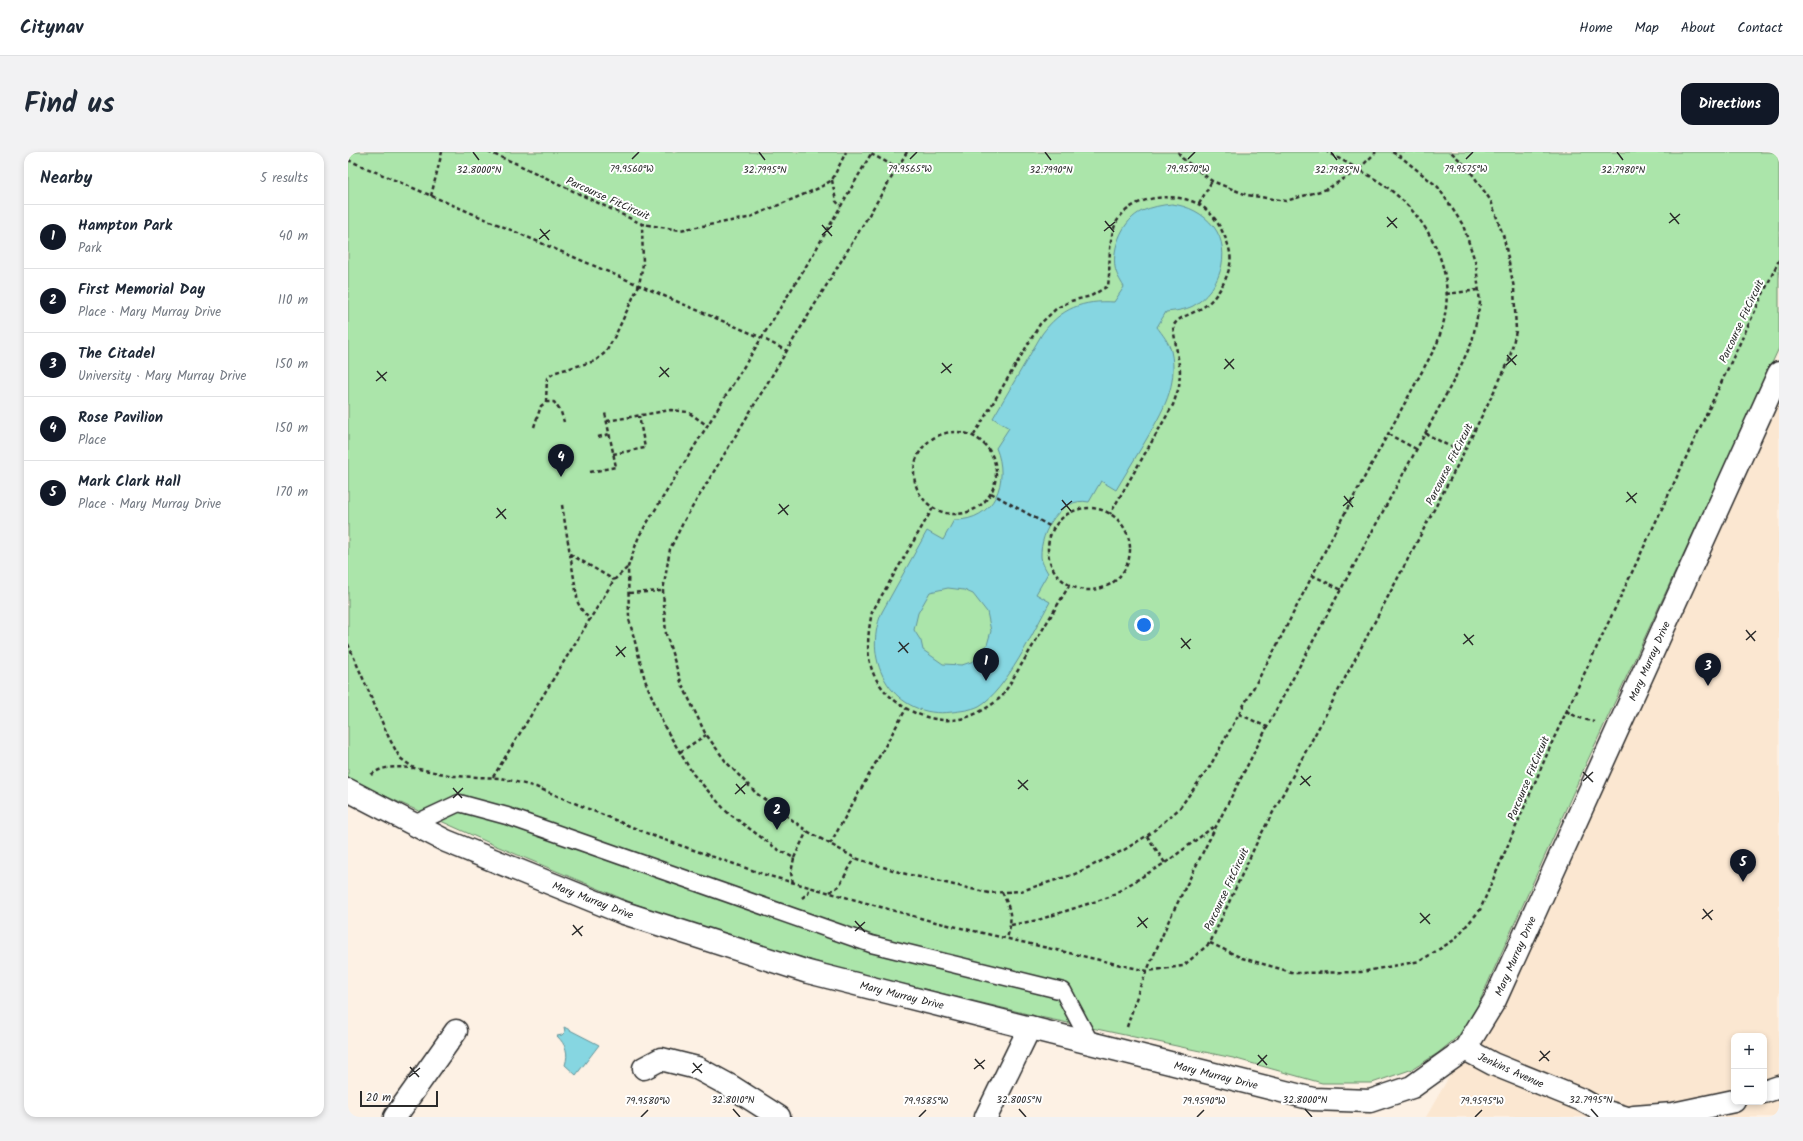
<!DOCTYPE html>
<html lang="en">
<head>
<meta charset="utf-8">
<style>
  body { margin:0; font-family:Kalam,sans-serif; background:#f2f2f3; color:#1f2937 }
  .controls { position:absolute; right:12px; bottom:12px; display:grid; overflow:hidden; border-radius:8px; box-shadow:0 2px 6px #0003 }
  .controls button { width:36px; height:36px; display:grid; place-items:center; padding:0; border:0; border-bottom:1px solid #e0e1e3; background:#fff; color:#1f2937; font:20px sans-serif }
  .scale { position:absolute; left:12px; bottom:10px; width:78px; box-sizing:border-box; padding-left:4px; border:2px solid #2b2b2b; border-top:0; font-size:11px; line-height:14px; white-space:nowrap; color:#2b2b2b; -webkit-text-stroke:3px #fff; paint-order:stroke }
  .you { position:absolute; left:796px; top:473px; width:14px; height:14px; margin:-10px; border:3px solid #fff; border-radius:50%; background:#1a73e8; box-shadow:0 0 0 6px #1a73e833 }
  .badge { display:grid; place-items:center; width:26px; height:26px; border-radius:50%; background:#111827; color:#fff; font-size:13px; font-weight:700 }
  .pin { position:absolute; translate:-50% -33px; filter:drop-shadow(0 1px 2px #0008) }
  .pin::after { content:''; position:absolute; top:21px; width:14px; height:12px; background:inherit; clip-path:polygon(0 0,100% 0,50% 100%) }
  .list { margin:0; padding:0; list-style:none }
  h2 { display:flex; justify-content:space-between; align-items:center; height:52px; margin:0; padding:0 16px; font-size:17px }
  h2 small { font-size:13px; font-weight:400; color:#747a83 }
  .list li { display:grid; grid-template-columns:26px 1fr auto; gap:12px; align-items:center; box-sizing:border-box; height:64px; padding:0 16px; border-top:1px solid #e0e1e3 }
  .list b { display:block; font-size:15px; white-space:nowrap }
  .list p { margin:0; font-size:13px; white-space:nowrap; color:#747a83 }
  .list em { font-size:13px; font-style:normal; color:#747a83 }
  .map { position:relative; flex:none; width:1431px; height:965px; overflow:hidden; border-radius:12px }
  header { display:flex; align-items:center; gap:24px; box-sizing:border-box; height:56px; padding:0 20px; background:#fff; border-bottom:1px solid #e0e1e3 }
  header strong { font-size:19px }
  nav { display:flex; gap:22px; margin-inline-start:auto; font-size:14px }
  .intro { display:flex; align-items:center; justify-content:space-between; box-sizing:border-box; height:96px; padding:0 24px }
  h1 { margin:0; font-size:28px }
  .button { padding:10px 18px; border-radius:12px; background:#111827; color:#fff; font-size:14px; font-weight:700 }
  main { display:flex; gap:24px; padding:0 24px }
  aside { flex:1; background:#fff; border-radius:12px; box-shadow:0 2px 6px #0003 }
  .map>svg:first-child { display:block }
  .built { fill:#fbe7d1; fill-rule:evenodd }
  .green { fill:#abe5aa; stroke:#6b886a }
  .water { fill:#86d6e1; stroke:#629298; fill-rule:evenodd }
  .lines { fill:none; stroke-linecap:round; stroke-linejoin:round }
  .lane-casing { stroke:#2b2b2b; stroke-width:19 }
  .street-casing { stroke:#2b2b2b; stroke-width:25 }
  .path { stroke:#2b2b2b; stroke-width:2.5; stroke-dasharray:4 3; stroke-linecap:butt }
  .lane { stroke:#fff; stroke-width:16 }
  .street { stroke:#fff; stroke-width:22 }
  .ticks { fill:none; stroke:#2b2b2b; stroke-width:1.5 }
  .labels { text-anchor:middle; stroke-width:4; stroke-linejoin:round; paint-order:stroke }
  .street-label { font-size:11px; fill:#2b2b2b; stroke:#fff }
  .ticks-label { font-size:10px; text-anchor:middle; fill:#2b2b2b; stroke:#fff; stroke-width:4; stroke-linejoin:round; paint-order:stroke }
</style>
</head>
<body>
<header>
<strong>Citynav</strong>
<nav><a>Home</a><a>Map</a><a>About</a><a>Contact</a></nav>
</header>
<div class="intro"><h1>Find us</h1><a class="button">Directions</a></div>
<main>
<aside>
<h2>Nearby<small>5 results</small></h2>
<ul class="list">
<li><span class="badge">1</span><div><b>Hampton Park</b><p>Park</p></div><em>40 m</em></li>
<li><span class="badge">2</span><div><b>First Memorial Day</b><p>Place · Mary Murray Drive</p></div><em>110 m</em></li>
<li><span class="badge">3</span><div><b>The Citadel</b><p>University · Mary Murray Drive</p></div><em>150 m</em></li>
<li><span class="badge">4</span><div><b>Rose Pavilion</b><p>Place</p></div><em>150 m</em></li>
<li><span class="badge">5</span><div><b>Mark Clark Hall</b><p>Place · Mary Murray Drive</p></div><em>170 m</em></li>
</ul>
</aside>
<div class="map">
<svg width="1431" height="965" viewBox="0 0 1431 965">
  <rect width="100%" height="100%" fill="#fdf1e4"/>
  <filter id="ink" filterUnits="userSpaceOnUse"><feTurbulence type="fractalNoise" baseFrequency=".025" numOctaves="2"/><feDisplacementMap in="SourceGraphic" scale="8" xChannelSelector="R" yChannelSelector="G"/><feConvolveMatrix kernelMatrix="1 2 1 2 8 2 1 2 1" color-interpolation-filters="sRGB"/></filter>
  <g filter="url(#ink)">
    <path class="built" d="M1431 221V965H1078L1117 897ZM1386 884H1416V950H1386Z"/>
    <path class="green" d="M0 0H1431V196L1238 612 1130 853 1113 882 1090 901 1065 917 1024 931H974L885 906 692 865 497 818 375 782 287 752 146 693 35 643 0 625Z"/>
    <g class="water">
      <path d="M824 52C840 54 855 61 866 75 885 101 871 139 845 154 837 158 827 159 818 160L809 175C814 182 821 190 823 199 831 233 814 260 798 288 788 305 778 321 768 338L753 329 741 350C713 344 692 380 693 404 693 409 697 416 700 421L688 442 702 450C686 478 658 539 631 554 623 558 612 559 604 560 547 568 512 510 534 460L579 379 595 388 606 368C647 369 662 329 648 296L661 276 645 266 694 182C713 156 735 148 766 150L776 135C772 128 768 122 767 115 764 95 775 68 794 59 804 55 813 53 824 52ZM600 436 616 438 625 442 639 460 643 479 639 493 626 509 614 513 595 512 575 498 573 489 566 478 570 461 582 440Z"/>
      <path d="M216 875 251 893 228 923 217 913C221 901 218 893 209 884L214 883 217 880Z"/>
    </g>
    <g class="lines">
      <g class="lane-casing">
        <path id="lane" d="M66 672 111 651 159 664 523 792 715 839 742 890"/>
      </g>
      <g class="street-casing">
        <g id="street">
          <path d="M0 638 98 689 273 760 460 820 965 947 1022 949 1064 935 1117 897 1147 848 1431 221"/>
          <path d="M1117 897 1145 912 1234 948 1252 958 1276 965"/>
          <path d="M296 916 313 907 349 916 384 935 431 965"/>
          <path d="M1416 940 1431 935"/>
          <path d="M47 965 108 879"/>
          <path d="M638 965 682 875"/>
          <path d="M1286 965 1325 962 1386 949"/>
        </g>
      </g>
      <g class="path">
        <path d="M140 0 167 11 294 72 332 78 400 66 471 36 484 28 498 0"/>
        <path d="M559 0 336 369 322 397 315 439 318 482 333 530 357 581 379 611 408 641 459 679 507 706 554 721 641 741 673 739 727 722 776 698 803 681 831 657 862 614 927 497 985 383 1089 192C1092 182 1096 172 1097 162 1106 113 1078 65 1040 36 1021 22 999 11 979 0"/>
        <path d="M830 0 834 6 864 29 899 43 938 49 979 37 1010 18 1028 0"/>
        <path d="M523 2 550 16"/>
        <path d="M0 8 414 186 439 199"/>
        <path d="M484 28 488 49 493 55"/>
        <path d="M83 44 94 0"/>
        <path d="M851 52 864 29"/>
        <path d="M1098 142 1130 138"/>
        <path d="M198 250 199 226 208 220 247 209 258 200 268 182 291 133 295 112 294 72"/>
        <path d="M259 269 323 258 340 260 360 274"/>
        <path d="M186 275 193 254 198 250H206L213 260 216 270"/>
        <circle cx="607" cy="321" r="41"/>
        <path d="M1077 281 1099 293 1118 297"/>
        <path d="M1040 282 1068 297"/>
        <path d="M626 283 692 172 709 156 723 149 743 144 760 134C763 112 759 91 768 71 782 43 828 39 852 53 863 60 870 70 875 81 880 90 884 103 882 113 878 131 867 149 852 157 842 163 829 165 825 175L832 219 831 235 825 253 762 362"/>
        <path d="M250 285 262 282"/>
        <path d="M265 302 297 296 291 264"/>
        <path d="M242 320 268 315 257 261"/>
        <path d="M643 341 705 376"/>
        <path d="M214 353 230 451 235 460 243 468"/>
        <circle cx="741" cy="397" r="41"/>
        <path d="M585 356 524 460C520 480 517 503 526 523 539 550 573 570 604 568 622 567 642 556 655 543L721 434"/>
        <path d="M222 402 266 428"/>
        <path d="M964 423 994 438"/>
        <path d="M281 441 315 439"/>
        <path d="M0 492 41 586 52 606 66 616 106 624 153 626 188 635 308 685 418 723 583 769 799 819 835 814 862 791 910 688 978 562 1108 316 1161 209 1168 179 1166 136 1156 86 1143 49 1120 16 1103 0"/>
        <path d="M1218 559 1229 565 1246 570"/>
        <path d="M891 562 919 575"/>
        <path d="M332 600 358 583"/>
        <path d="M23 623C35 613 50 615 65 616"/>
        <path d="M145 625 266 428 280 415"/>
        <path d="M799 684 817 711"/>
        <path d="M482 692 558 557"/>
        <path d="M446 706 459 679"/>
        <path d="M445 731 443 721 446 706 429 697 379 660 345 622 316 574 297 528 281 467 280 415 291 384 463 106 524 0"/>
        <path d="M482 740 491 734 507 706"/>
        <path d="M654 740C663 758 665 767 659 786"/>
        <path d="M454 746 460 741 462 735"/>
        <path d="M663 773 690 768 761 745 820 709 868 673"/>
        <path d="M862 791 894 806 947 821 1013 820 1072 809 1106 788 1132 758 1206 586 1431 108"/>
        <path d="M779 875 792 835 821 768 859 692 930 554 1107 226 1124 190 1132 151 1128 112 1115 73 1090 35 1053 5 1044 0"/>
      </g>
      <use href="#lane" class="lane"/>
      <use href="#street" class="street"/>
    </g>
  </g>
  <path class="ticks" d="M125 0 131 8M411 0 417 8M697 0 703 8M983 0 989 8M1269 0 1275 8M284 7 291 0M562 7 569 0M840 7 847 0M1118 7 1125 0M1322 61 1331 72M1039 65 1049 76M757 69 766 80M1321 71 1332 62M474 73 484 84M1039 75 1049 66M192 77 201 88M756 79 767 70M474 83 484 74M191 87 202 78M1159 203 1168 213M877 207 886 217M594 211 603 221M1158 213 1169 203M312 215 321 225M876 217 886 207M29 219 38 229M593 221 604 212M311 225 321 216M28 229 39 220M1279 340 1288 351M996 344 1005 355M714 348 723 359M1278 350 1289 341M431 352 440 363M995 354 1006 345M149 356 158 367M713 358 724 349M430 362 441 353M148 366 158 357M1398 478 1407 489M1116 482 1125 493M833 486 842 497M1398 488 1408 479M551 490 560 501M1115 492 1126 483M268 494 277 505M833 496 843 487M550 500 561 491M268 504 278 495M1235 620 1245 630M953 624 962 634M670 628 680 638M1235 629 1245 620M388 632 397 642M952 633 963 624M105 636 114 646M670 637 680 628M387 642 398 632M105 646 115 636M1355 757 1364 768M1072 761 1082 772M790 765 799 776M1354 767 1365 758M507 769 517 780M1072 771 1082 762M225 773 234 784M789 775 800 766M507 779 517 770M224 783 235 774M1192 899 1201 909M910 903 919 913M627 907 636 917M1191 909 1202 899M345 911 354 921M909 913 919 903M62 915 71 925M626 917 637 908M344 921 354 912M61 925 72 916M385 957 392 965M671 957 678 965M957 957 964 965M1243 957 1250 965M293 965 300 958M571 965 578 958M849 965 856 958M1127 965 1134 958"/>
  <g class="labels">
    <g class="street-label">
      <text transform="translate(260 46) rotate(24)" y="4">Parcourse FitCircuit</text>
      <text transform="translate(1393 169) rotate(-65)" y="4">Parcourse FitCircuit</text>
      <text transform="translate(1101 312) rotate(-63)" y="4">Parcourse FitCircuit</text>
      <text transform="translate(1301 509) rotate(-66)" y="4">Mary Murray Drive</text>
      <text transform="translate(1180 626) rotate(-67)" y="4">Parcourse FitCircuit</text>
      <text transform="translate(878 737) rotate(-65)" y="4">Parcourse FitCircuit</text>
      <text transform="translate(245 748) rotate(21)" y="4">Mary Murray Drive</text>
      <text transform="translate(1167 804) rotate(-66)" y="4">Mary Murray Drive</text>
      <text transform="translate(554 843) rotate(14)" y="4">Mary Murray Drive</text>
      <text transform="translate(1163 918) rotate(24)" y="4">Jenkins Avenue</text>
      <text transform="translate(868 923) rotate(14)" y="4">Mary Murray Drive</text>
    </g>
  </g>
  <g class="ticks-label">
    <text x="284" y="20">79.9560°W</text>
    <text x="562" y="20">79.9565°W</text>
    <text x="840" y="20">79.9570°W</text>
    <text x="1118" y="20">79.9575°W</text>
    <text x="131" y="21">32.8000°N</text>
    <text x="417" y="21">32.7995°N</text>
    <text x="703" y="21">32.7990°N</text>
    <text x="989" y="21">32.7985°N</text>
    <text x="1275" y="21">32.7980°N</text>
    <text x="385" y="951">32.8010°N</text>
    <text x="671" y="951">32.8005°N</text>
    <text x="957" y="951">32.8000°N</text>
    <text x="1243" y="951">32.7995°N</text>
    <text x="300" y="952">79.9580°W</text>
    <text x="578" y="952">79.9585°W</text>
    <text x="856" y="952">79.9590°W</text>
    <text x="1134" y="952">79.9595°W</text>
  </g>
</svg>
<div class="controls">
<button>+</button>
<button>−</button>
</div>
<div class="scale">20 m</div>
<div class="you"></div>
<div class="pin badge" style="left:638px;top:529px">1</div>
<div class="pin badge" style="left:429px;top:678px">2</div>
<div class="pin badge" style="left:1360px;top:534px">3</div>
<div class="pin badge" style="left:213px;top:325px">4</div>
<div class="pin badge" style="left:1395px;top:730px">5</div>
</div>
</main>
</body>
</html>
